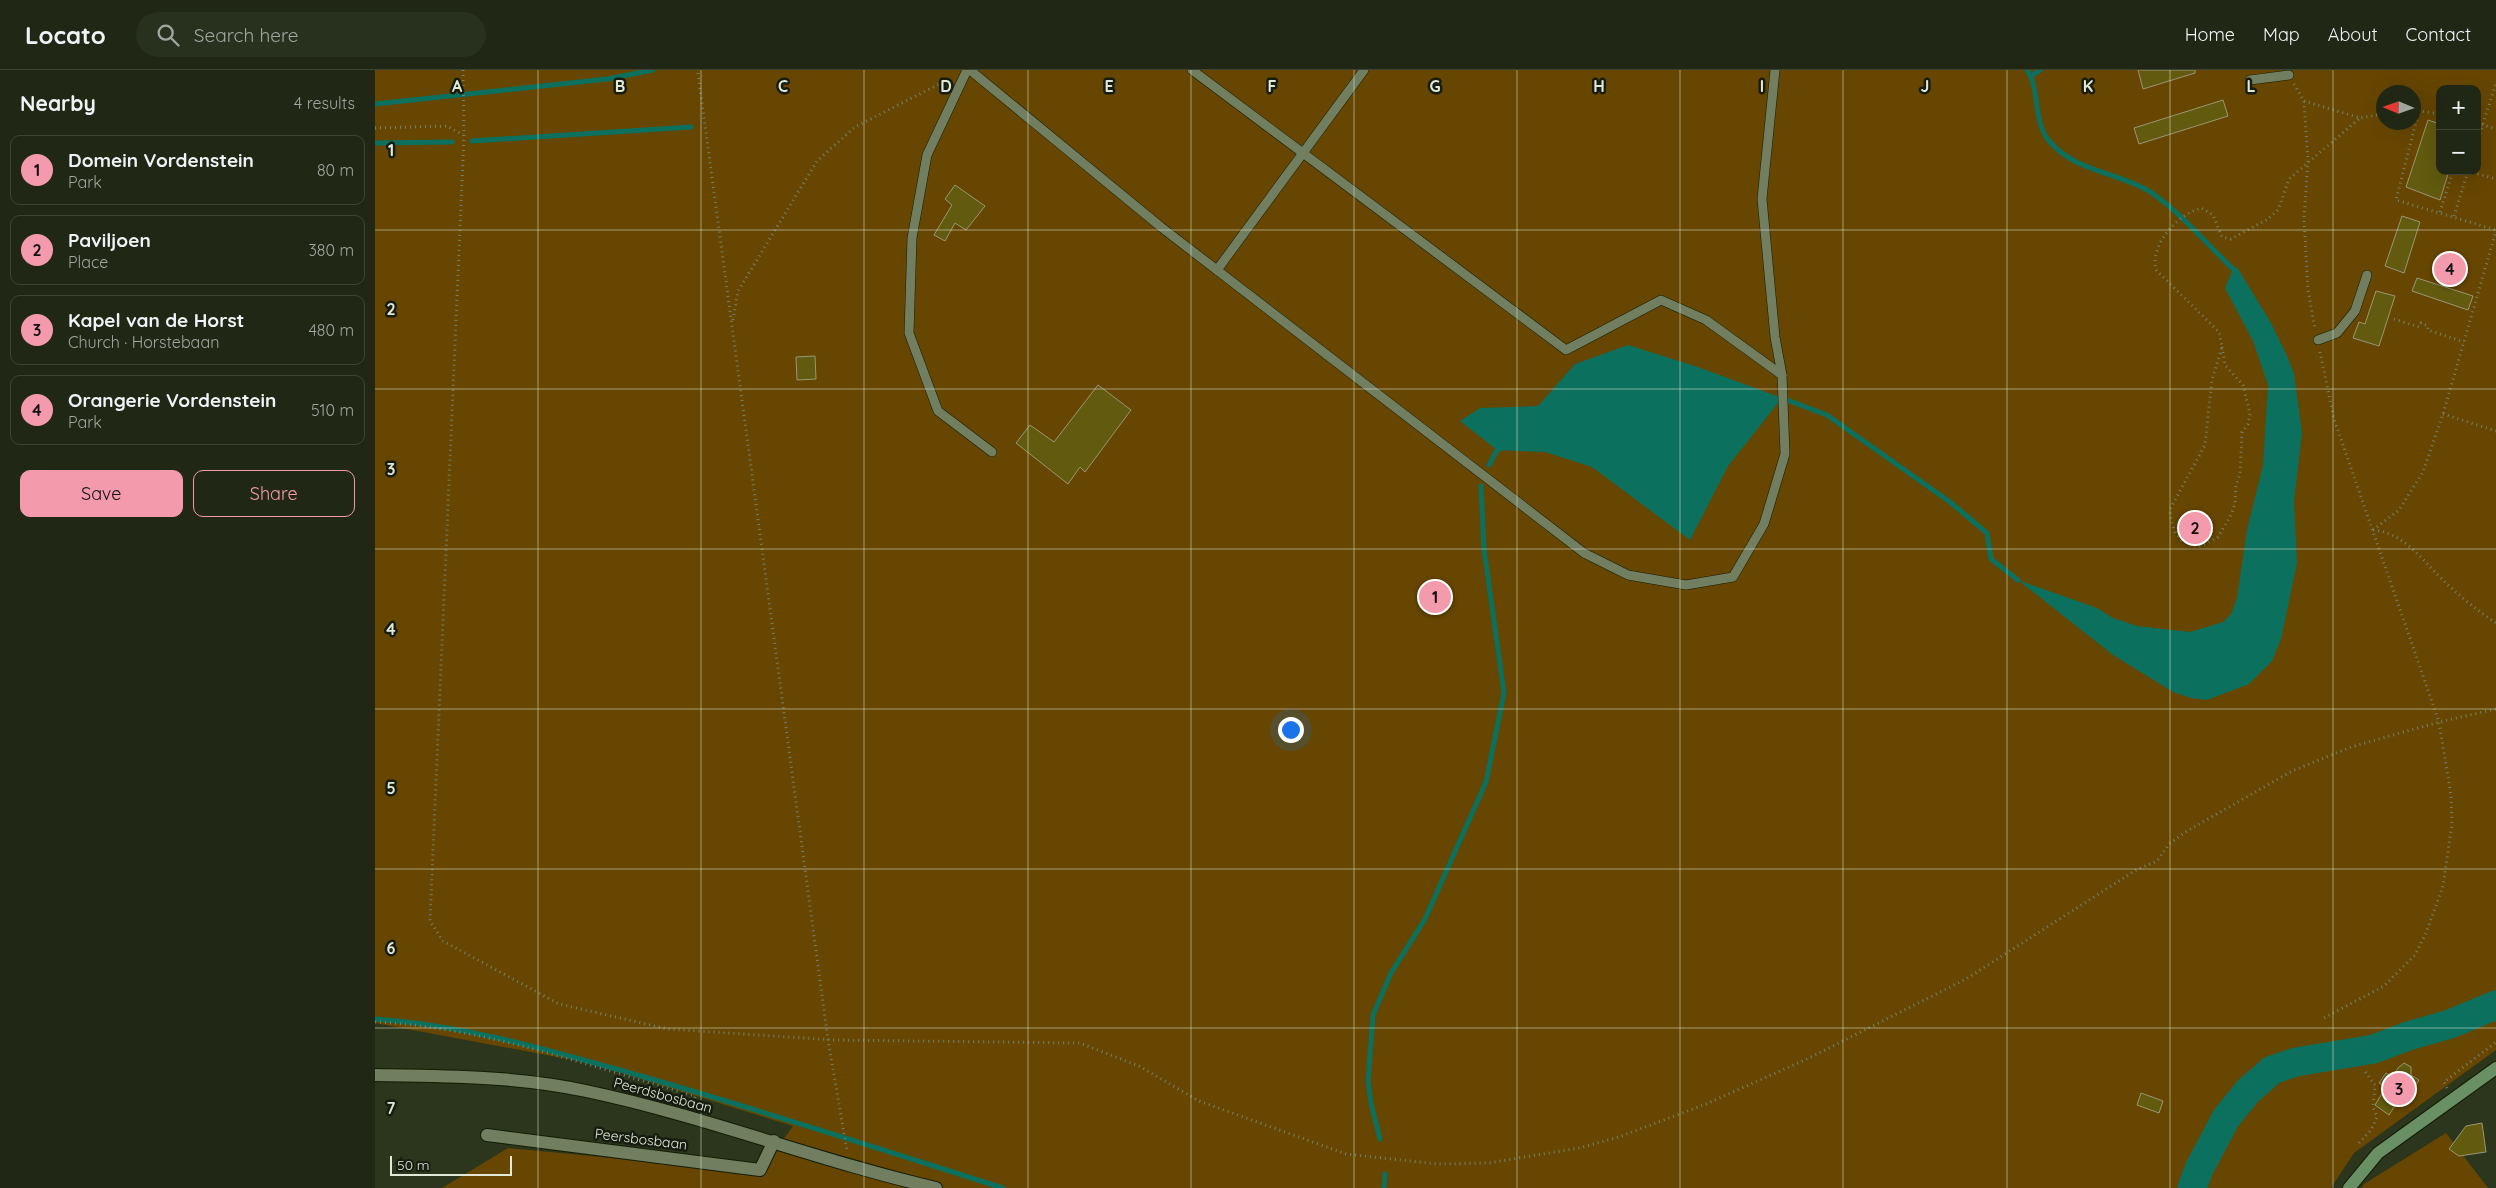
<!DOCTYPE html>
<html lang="en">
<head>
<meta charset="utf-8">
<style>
  body { margin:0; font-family:Quicksand,sans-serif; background:#28301e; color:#f1f3f6 }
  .controls { position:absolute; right:15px; top:15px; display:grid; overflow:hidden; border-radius:10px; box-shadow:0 5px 20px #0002 }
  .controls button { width:45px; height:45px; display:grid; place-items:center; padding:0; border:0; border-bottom:1px solid #3d4434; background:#202815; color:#f1f3f6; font:25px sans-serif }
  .compass { position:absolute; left:2001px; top:15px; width:45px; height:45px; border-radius:50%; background:#202815; box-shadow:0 5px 20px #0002; rotate:272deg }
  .scale { position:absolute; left:15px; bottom:12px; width:122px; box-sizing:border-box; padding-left:5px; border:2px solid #e0e8d7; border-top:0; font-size:14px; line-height:18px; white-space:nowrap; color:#e0e8d7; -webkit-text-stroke:4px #171c10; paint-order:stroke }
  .you { position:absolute; left:915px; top:659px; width:18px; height:18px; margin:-12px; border:4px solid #fff; border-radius:50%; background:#1a73e8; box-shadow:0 0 0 8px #1a73e833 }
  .badge { display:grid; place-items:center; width:32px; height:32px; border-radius:50%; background:#f39aac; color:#111; font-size:16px; font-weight:700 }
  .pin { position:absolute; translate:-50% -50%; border:2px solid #fff; box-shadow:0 1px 5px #0006 }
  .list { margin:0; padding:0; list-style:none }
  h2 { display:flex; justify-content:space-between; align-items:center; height:65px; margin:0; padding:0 20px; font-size:21px }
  h2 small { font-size:16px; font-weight:400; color:#a2a6a0 }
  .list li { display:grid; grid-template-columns:32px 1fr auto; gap:15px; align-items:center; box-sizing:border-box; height:70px; margin:0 10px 10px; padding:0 10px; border:1px solid #3d4434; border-radius:10px }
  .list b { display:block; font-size:19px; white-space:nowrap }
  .list p { margin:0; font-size:16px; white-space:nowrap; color:#a2a6a0 }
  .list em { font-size:16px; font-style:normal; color:#a2a6a0 }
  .actions { display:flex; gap:10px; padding:15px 20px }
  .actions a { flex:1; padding:11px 0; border:1px solid #f39aac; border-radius:10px; text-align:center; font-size:18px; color:#f39aac }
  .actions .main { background:#f39aac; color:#111 }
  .icon { flex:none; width:28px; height:28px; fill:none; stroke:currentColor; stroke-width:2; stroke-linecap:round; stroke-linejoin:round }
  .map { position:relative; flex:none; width:2121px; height:1118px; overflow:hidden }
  header { display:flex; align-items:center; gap:30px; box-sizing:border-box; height:70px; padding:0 25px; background:#202815; border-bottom:1px solid #3d4434 }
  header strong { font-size:24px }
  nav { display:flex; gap:28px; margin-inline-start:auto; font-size:18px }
  .search { width:350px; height:45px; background:#28301e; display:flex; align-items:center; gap:12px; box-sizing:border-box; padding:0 18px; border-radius:28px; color:#a2a6a0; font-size:19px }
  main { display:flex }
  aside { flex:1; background:#202815 }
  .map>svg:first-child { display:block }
  .green { fill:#664600; fill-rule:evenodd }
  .water { fill:#0b715e }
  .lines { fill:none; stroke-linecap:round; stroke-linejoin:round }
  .stream { stroke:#0b715e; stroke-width:5 }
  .river { stroke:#0b715e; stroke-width:29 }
  .building { fill:#625a0f; stroke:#9a9676 }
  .lane-casing { stroke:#141d04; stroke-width:10 }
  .street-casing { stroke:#141d04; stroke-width:14 }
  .secondary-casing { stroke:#141d04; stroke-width:14 }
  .path { stroke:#768069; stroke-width:3; stroke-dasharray:1 4; stroke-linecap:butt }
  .lane { stroke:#717e60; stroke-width:9 }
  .street { stroke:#717e60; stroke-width:12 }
  .secondary { stroke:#698f65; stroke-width:12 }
  .grid { fill:none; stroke:#e0e8d7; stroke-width:1; stroke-opacity:0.55 }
  .labels { text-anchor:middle; stroke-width:5; stroke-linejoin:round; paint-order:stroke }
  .street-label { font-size:14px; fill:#e0e8d7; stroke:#171c10 }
  .grid-label { font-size:16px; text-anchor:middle; font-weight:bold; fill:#e0e8d7; stroke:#171c10; stroke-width:5; stroke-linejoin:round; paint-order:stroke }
</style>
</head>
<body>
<header>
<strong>Locato</strong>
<div class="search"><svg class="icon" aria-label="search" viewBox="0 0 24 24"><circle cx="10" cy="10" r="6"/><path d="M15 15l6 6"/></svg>Search here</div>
<nav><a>Home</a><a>Map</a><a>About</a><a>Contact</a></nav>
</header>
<main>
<aside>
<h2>Nearby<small>4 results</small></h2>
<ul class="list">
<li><span class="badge">1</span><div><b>Domein Vordenstein</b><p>Park</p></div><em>80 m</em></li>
<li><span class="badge">2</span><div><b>Paviljoen</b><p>Place</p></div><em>380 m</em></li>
<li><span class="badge">3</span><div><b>Kapel van de Horst</b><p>Church · Horstebaan</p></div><em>480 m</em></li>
<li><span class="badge">4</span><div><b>Orangerie Vordenstein</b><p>Park</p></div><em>510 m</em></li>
</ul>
<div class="actions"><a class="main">Save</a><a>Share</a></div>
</aside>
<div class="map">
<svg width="2121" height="1118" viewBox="0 0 2121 1118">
  <rect width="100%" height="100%" fill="#2b361c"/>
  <g class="green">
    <path d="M0 0H2121V980L1979 1083 1956 1118H67L133 1078 385 1102 418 1056 214 993 0 953ZM2065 19H2102V101H2065ZM2008 22H2038V52H2008Z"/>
    <path d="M2071 1063 2113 1118H1987L1989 1114Z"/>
  </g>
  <g class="water">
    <path d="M1862 197 1896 253 1913 288 1919 304 1927 363 1919 431 1922 493 1906 569 1897 591 1874 614 1832 630 1816 628 1798 622 1738 585 1643 510 1722 538 1738 548 1762 556 1815 562 1848 552 1856 544 1862 528 1872 460 1888 395 1893 315 1878 271 1850 218 1858 199Z"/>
    <path d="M1253 275 1323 297 1407 328 1353 396 1315 470 1217 397 1170 382 1122 380 1085 351 1105 338 1163 336 1200 294Z"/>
  </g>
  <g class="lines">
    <g class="stream">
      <path d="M1652 0C1666 21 1657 52 1675 72 1702 103 1745 102 1777 123 1807 144 1832 174 1858 199"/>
      <path d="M1656 6 1665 0"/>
      <path d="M0 34 232 9 278 0"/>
      <path d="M97 71 316 57"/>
      <path d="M0 73 77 72"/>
      <path d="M1407 328 1452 345 1575 432 1612 463 1616 489 1643 510"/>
      <path d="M1114 395 1122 380 1128 378"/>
      <path d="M0 949C88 955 174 980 259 1004 383 1039 505 1079 628 1118"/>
      <path d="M1005 1069 996 1033 993 1011 998 945 1016 903 1050 849 1111 712 1129 623 1109 479 1106 416"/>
      <path d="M1009 1118 1010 1104"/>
    </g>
    <path class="river" d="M1817 1118 1824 1099 1851 1048 1873 1021 1897 1000 1921 992 1999 979 2033 966 2075 954 2121 935"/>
  </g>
  <g class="building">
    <path d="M1763 0H1820V3L1768 19Z"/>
    <path d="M1848 30 1853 46 1764 74 1759 58Z"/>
    <path d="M2053 50 2065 54V101H2074L2065 130 2031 117Z"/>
    <path d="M580 115 610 136 591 160 580 153 570 171 559 165 577 135 570 129Z"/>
    <path d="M2027 146 2045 152 2029 203 2010 196Z"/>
    <path d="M2042 208 2098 226 2093 240 2037 221Z"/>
    <path d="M2001 221 2020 226 2004 276 1978 268 1984 252 1990 254Z"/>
    <path d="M440 286 441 309 422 310 421 287Z"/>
    <path d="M723 315 756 340 710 402 705 397 693 414 641 373 655 355 679 372Z"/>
    <path d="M1820 447 1827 452 1830 458 1828 464 1822 470 1815 467 1811 459 1814 452Z"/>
    <path d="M2029 993 2036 997V1005L2044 1010 2031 1030 2026 1026 2014 1045 2000 1035 2011 1017 2004 1013 2011 1003 2018 1007 2023 998Z"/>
    <path d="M1766 1023 1788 1031 1784 1043 1762 1035Z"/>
    <path d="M2107 1053 2111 1082 2084 1086 2074 1079 2091 1056Z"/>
  </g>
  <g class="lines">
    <g class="lane-casing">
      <g id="lane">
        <path d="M592 0 552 85 537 168 534 263 563 341 617 382"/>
        <path d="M595 0 786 157 1209 483 1253 505 1311 515 1358 507 1389 454 1410 384 1407 305 1331 250 1286 230 1191 280 817 0"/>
        <path d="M1400 0 1387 129 1400 267 1407 305"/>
        <path d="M1875 10 1914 5"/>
        <path d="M842 200 989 0"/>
        <path d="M1943 270 1962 263 1980 241 1992 205"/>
      </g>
    </g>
    <g class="street-casing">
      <g id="street">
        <path d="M0 1005C70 1006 142 1006 211 1021 330 1046 443 1091 561 1118"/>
        <path d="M112 1065 385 1100 399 1071"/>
      </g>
    </g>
    <g class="secondary-casing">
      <path id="secondary" d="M1974 1118 2003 1083 2121 998"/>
    </g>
    <g class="path">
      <path d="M88 0 89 66 55 851 68 871 184 934 293 959 459 970 705 973 764 996 824 1031 971 1084 1062 1094 1114 1093 1204 1078 1244 1067 1331 1034 1432 989 1591 909 1761 800 1782 791 1794 774 1812 761 1917 701 1976 677 2064 652 2121 639"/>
      <path d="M323 3 453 970 472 1081"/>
      <path d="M1919 14 1929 31 1933 91 1929 149 1933 220 1940 259"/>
      <path d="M1929 31 1985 48 2008 44"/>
      <path d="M2038 40 2065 44"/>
      <path d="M2044 40 2021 130 2121 160"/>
      <path d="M2102 53 2121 59"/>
      <path d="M0 58 72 56 88 65"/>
      <path d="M2102 73 2121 13"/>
      <path d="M2093 101 2121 109"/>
      <path d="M2065 142 2078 101"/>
      <path d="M2079 146 2093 101"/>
      <path d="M2019 249 2044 257 2046 253 2053 256V260L2089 272"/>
      <path d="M358 250 363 221 442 91 480 57 574 9"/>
      <path d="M1847 277 1850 295 1868 315 1875 344 1873 354 1867 362 1865 403 1861 416 1860 434 1856 445 1843 467 1826 476H1818L1806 470 1800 462 1796 451 1795 439 1830 375 1837 310 1847 277 1844 262 1781 200C1775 174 1802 145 1826 138L1838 145 1847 167 1856 169 1893 149 1903 140 1914 109 1985 48"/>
      <path d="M1945 282 1959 349 2064 652 2076 725 2077 754 2068 816 2051 863 2040 885 2009 916 1947 949"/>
      <path d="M2068 344 2121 361"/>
      <path d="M1998 460 2024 440 2048 402 2068 344 2121 161"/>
      <path d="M1998 460C2031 463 2049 493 2072 514 2087 528 2104 542 2121 553"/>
      <path d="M0 952C109 957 216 997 320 1026L319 1034"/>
      <path d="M2072 1018 2069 1012 2121 972"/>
      <path d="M1984 1073 1996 1060 2002 1047 1998 1037 2000 1015 1989 1000"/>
    </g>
    <use href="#lane" class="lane"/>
    <use href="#street" class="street"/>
    <use href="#secondary" class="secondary"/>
  </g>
  <path class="grid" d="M163 0V1118M326 0V1118M489 0V1118M653 0V1118M816 0V1118M979 0V1118M1142 0V1118M1305 0V1118M1468 0V1118M1632 0V1118M1795 0V1118M1958 0V1118M0 160H2121M0 319H2121M0 479H2121M0 639H2121M0 799H2121M0 958H2121"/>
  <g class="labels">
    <g class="street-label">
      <text transform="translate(288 1025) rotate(15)" y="5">Peerdsbosbaan</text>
      <text transform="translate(266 1069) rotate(7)" y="5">Peersbosbaan</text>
    </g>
  </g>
  <g class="grid-label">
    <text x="82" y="22">A</text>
    <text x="245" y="22">B</text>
    <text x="408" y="22">C</text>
    <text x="571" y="22">D</text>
    <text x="734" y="22">E</text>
    <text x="897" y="22">F</text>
    <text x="1060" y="22">G</text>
    <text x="1224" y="22">H</text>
    <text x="1387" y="22">I</text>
    <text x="1550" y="22">J</text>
    <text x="1713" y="22">K</text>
    <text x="1876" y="22">L</text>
    <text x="16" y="86">1</text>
    <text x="16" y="245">2</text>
    <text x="16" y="405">3</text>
    <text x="16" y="565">4</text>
    <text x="16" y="724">5</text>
    <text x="16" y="884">6</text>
    <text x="16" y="1044">7</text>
  </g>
</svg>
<div class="controls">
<button>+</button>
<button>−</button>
</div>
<svg class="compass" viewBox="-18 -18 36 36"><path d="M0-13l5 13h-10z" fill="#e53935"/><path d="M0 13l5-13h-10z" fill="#a2a6a0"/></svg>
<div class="scale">50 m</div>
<div class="you"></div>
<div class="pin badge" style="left:1060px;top:527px">1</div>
<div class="pin badge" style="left:1820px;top:458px">2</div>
<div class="pin badge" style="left:2024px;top:1019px">3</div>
<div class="pin badge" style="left:2075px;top:199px">4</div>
</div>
</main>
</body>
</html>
